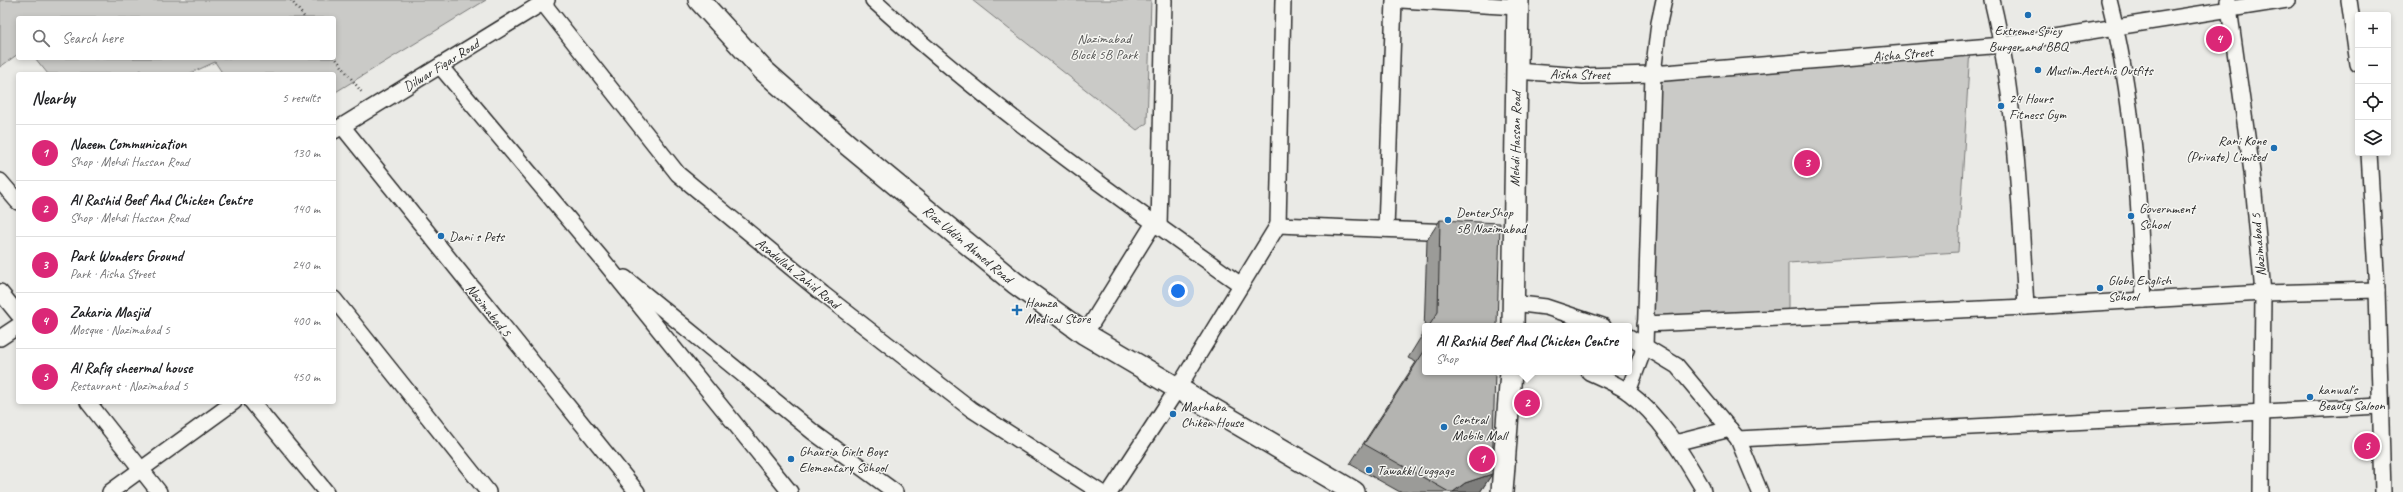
<!DOCTYPE html>
<html lang="en">
<head>
<meta charset="utf-8">
<style>
  body { margin:0; font-family:Caveat,sans-serif; background:#f2f2f2; color:#202124 }
  .controls { position:absolute; right:12px; top:12px; display:grid; overflow:hidden; border-radius:4px; box-shadow:0 2px 6px #0003 }
  .controls button { width:36px; height:36px; display:grid; place-items:center; padding:0; border:0; border-bottom:1px solid #e0e0e0; background:#fff; color:#202124; font:20px sans-serif }
  .you { position:absolute; left:1178px; top:291px; width:14px; height:14px; margin:-10px; border:3px solid #fff; border-radius:50%; background:#1a73e8; box-shadow:0 0 0 6px #1a73e833 }
  .badge { display:grid; place-items:center; width:26px; height:26px; border-radius:50%; background:#db2777; color:#fff; font-size:13px; font-weight:700 }
  .pin { position:absolute; translate:-50% -50%; border:2px solid #fff; box-shadow:0 1px 4px #0006 }
  .popup { position:absolute; left:1422px; top:323px; width:210px; height:52px; box-sizing:border-box; display:grid; place-content:center; border-radius:4px; background:#fff; filter:drop-shadow(0 1px 3px #0005); font-size:13px; white-space:nowrap; color:#757577 }
  .popup b { font-size:15px; color:#202124 }
  .popup::after { content:''; position:absolute; left:50%; top:100%; margin-left:-8px; border:8px solid transparent; border-top-color:#fff }
  .list { margin:0; padding:0; list-style:none }
  h2 { display:flex; justify-content:space-between; align-items:center; height:52px; margin:0; padding:0 16px; font-size:17px }
  h2 small { font-size:13px; font-weight:400; color:#757577 }
  .list li { display:grid; grid-template-columns:26px 1fr auto; gap:12px; align-items:center; box-sizing:border-box; height:56px; padding:0 16px; border-top:1px solid #e0e0e0 }
  .list b { display:block; font-size:15px; white-space:nowrap }
  .list p { margin:0; font-size:13px; white-space:nowrap; color:#757577 }
  .list em { font-size:13px; font-style:normal; color:#757577 }
  .icon { flex:none; width:22px; height:22px; fill:none; stroke:currentColor; stroke-width:2; stroke-linecap:round; stroke-linejoin:round }
  .map { position:relative; flex:none; width:2403px; height:492px; overflow:hidden }
  .search { position:absolute; background:#fff; box-shadow:0 2px 6px #0003; left:16px; top:16px; width:320px; height:44px; display:flex; align-items:center; gap:10px; box-sizing:border-box; padding:0 14px; border-radius:4px; color:#757577; font-size:15px }
  .panel { position:absolute; background:#fff; box-shadow:0 2px 6px #0003; left:16px; top:72px; width:320px; height:332px; border-radius:4px }
  .map>svg:first-child { display:block }
  .green { fill:#cacac7; stroke:#7a7a79 }
  .lines { fill:none; stroke-linecap:round; stroke-linejoin:round }
  .street-casing { stroke:#2b2b2b; stroke-width:18 }
  .secondary-casing { stroke:#2b2b2b; stroke-width:24 }
  .path { stroke:#2b2b2b; stroke-width:2.5; stroke-dasharray:1 3; stroke-linecap:butt }
  .street { stroke:#f6f6f2; stroke-width:15 }
  .secondary { stroke:#f6f6f2; stroke-width:21 }
  .wall { fill:#9b9b98; stroke:#2b2b2b }
  .shaded-wall { fill:#7e7e7c; stroke:#2b2b2b }
  .building { fill:#b4b4b1; stroke:#2b2b2b }
  .poi-dot { fill:#1f6fb2; stroke:#f6f6f2; stroke-width:1.5 }
  .labels { text-anchor:middle; stroke-width:3; stroke-linejoin:round; paint-order:stroke }
  .poi-label { font-size:14px; fill:#2b2b2b; stroke:#f6f6f2; text-anchor:start }
  .park-label { font-size:14px; fill:#535352; stroke:#f6f6f2 }
  .street-label { font-size:14px; fill:#2b2b2b; stroke:#f6f6f2 }
</style>
</head>
<body>
<div class="map">
<svg width="2403" height="492" viewBox="0 0 2403 492">
  <rect width="100%" height="100%" fill="#eaeae6"/>
  <filter id="ink" filterUnits="userSpaceOnUse"><feTurbulence type="fractalNoise" baseFrequency=".025" numOctaves="2"/><feDisplacementMap in="SourceGraphic" scale="8" xChannelSelector="R" yChannelSelector="G"/><feConvolveMatrix kernelMatrix="1 2 1 2 8 2 1 2 1" color-interpolation-filters="sRGB"/></filter>
  <g filter="url(#ink)">
    <g class="green">
      <path d="M0 0H486L334 93V74H223L215 62 189 74H145L141 70 135 74H48L35 58H334V18H18V54L0 67Z"/>
      <path d="M972 0H1151L1147 123 1137 130Z"/>
      <path d="M1970 48 1958 252 1788 263V318L1645 324 1653 74Z"/>
    </g>
    <g class="lines">
      <g class="street-casing">
        <g id="street">
          <path d="M873 0C988 105 1114 195 1241 285"/>
          <path d="M1401 0 1517 7"/>
          <path d="M1992 0C2016 100 2020 205 2026 307"/>
          <path d="M2109 0C2134 98 2139 200 2144 300"/>
          <path d="M2349 0 2358 64"/>
          <path d="M2228 1 2252 172 2263 293 2261 492"/>
          <path d="M543 3 678 174 823 294 971 409 1100 492"/>
          <path d="M440 66 602 259 790 492"/>
          <path d="M1517 71 1583 76 1653 74 2003 45 2287 0"/>
          <path d="M342 126 637 492"/>
          <path d="M334 131 547 0"/>
          <path d="M2369 153 2377 290 2383 492"/>
          <path d="M0 181 18 202"/>
          <path d="M1278 225 1283 0"/>
          <path d="M1159 227 1164 0"/>
          <path d="M1386 229 1394 0"/>
          <path d="M625 278 813 432 895 492"/>
          <path d="M0 292 18 314"/>
          <path d="M334 299 488 492"/>
          <path d="M1513 303 1546 307 1603 326"/>
          <path d="M1645 324 2026 307 2263 293 2377 290"/>
          <path d="M1085 334 1154 223"/>
          <path d="M1629 337 1677 366 1738 439 1760 492"/>
          <path d="M0 338 18 326"/>
          <path d="M1589 372C1602 378 1617 384 1628 392 1660 416 1682 453 1702 487L1703 492"/>
          <path d="M1628 392 1645 346 1653 74 1659 23 1664 0"/>
          <path d="M88 402 159 492"/>
          <path d="M252 402 326 492"/>
          <path d="M1738 439 2380 406"/>
          <path d="M1675 443 1730 429"/>
          <path d="M110 492 234 402"/>
          <path d="M1110 492 1178 388 1278 225 1453 232"/>
        </g>
      </g>
      <g class="secondary-casing">
        <g id="secondary">
          <path d="M699 0 763 70 848 145 1015 283 1085 334 1354 492"/>
          <path d="M1513 326 1518 0"/>
          <path d="M1502 492 1511 372"/>
        </g>
      </g>
      <g class="path">
        <path d="M291 0 305 18"/>
        <path d="M334 56 363 94"/>
      </g>
      <use href="#street" class="street"/>
      <use href="#secondary" class="secondary"/>
    </g>
    <path class="wall" d="M1440 220 1497 326H1425V372L1492 474 1480 492H1400L1350 464 1416 362 1408 358 1424 332 1427 240Z"/>
    <path class="shaded-wall" d="M1492 474 1480 492H1453L1465 483Z"/>
    <g class="building">
      <path d="M1440 220 1500 223 1497 326H1429L1438 312Z"/>
      <path d="M1425 334V340L1422 339Z"/>
      <path d="M1425 350V372H1495L1492 474 1465 483 1453 492H1449L1364 444Z"/>
    </g>
  </g>
  <g class="poi-dot">
    <circle cx="2028" cy="15" r="4"/>
    <circle cx="2038" cy="70" r="4"/>
    <circle cx="2001" cy="106" r="4"/>
    <circle cx="2274" cy="148" r="4"/>
    <circle cx="2131" cy="216" r="4"/>
    <circle cx="1448" cy="220" r="4"/>
    <circle cx="441" cy="236" r="4"/>
    <circle cx="2100" cy="288" r="4"/>
    <path d="M1015 304h4v4h4v4h-4v4h-4v-4h-4v-4h4z"/>
    <circle cx="2310" cy="397" r="4"/>
    <circle cx="1173" cy="414" r="4"/>
    <circle cx="1444" cy="427" r="4"/>
    <circle cx="791" cy="459" r="4"/>
    <circle cx="1369" cy="470" r="4"/>
  </g>
  <g class="labels">
    <g class="poi-label">
      <text x="2028" y="35" text-anchor="middle">Extreme Spicy<tspan x="2028" dy="16">Burger and BBQ</tspan></text>
      <text x="2046" y="75">Muslim.Aesthic Outfits</text>
      <text x="2009" y="103">24 Hours<tspan x="2009" dy="16">Fitness Gym</tspan></text>
      <text x="2266" y="145" text-anchor="end">Rani Kone<tspan x="2266" dy="16">(Private) Limited</tspan></text>
      <text x="2139" y="213">Government<tspan x="2139" dy="16">School</tspan></text>
      <text x="1456" y="217">DenterShop<tspan x="1456" dy="16">5B Nazimabad</tspan></text>
      <text x="449" y="241">Dani s Pets</text>
      <text x="2108" y="285">Globe English<tspan x="2108" dy="16">School</tspan></text>
      <text x="1025" y="307">Hamza<tspan x="1025" dy="16">Medical Store</tspan></text>
      <text x="2318" y="394">kanwal's<tspan x="2318" dy="16">Beauty Saloon</tspan></text>
      <text x="1181" y="411">Marhaba<tspan x="1181" dy="16">Chiken House</tspan></text>
      <text x="1452" y="424">Central<tspan x="1452" dy="16">Mobile Mall</tspan></text>
      <text x="799" y="456">Ghausia Girls Boys<tspan x="799" dy="16">Elementary School</tspan></text>
      <text x="1377" y="475">Tawakkl Luggage</text>
    </g>
    <g class="park-label">
      <text x="1104" y="43">Nazimabad<tspan x="1104" dy="16">Block 5B Park</tspan></text>
    </g>
    <g class="street-label">
      <text transform="translate(1903 54) rotate(-5)" y="5">Aisha Street</text>
      <text transform="translate(441 65) rotate(-32)" y="5">Dilwar Figar Road</text>
      <text transform="translate(1580 74) rotate(1)" y="5">Aisha Street</text>
      <text transform="translate(1515 139) rotate(-89)" y="5">Mehdi Hassan Road</text>
      <text transform="translate(968 244) rotate(40)" y="5">Riaz Uddin Ahmed Road</text>
      <text transform="translate(2258 245) rotate(-95)" y="5">Nazimabad 5</text>
      <text transform="translate(798 273) rotate(39)" y="5">Asadullah Zahid Road</text>
      <text transform="translate(489 310) rotate(51)" y="5">Nazimabad 5</text>
    </g>
  </g>
</svg>
<div class="controls">
<button>+</button>
<button>−</button>
<button><svg class="icon" aria-label="locate" viewBox="0 0 24 24"><circle cx="12" cy="12" r="6"/><path d="M12 2v4M12 18v4M2 12h4M18 12h4"/></svg></button>
<button><svg class="icon" aria-label="layers" viewBox="0 0 24 24"><path d="M12 4l9 5-9 5-9-5zM3 14l9 5 9-5"/></svg></button>
</div>
<div class="you"></div>
<div class="pin badge" style="left:1482px;top:459px">1</div>
<div class="pin badge" style="left:1527px;top:403px">2</div>
<div class="popup"><b>Al Rashid Beef And Chicken Centre</b>Shop</div>
<div class="pin badge" style="left:1807px;top:163px">3</div>
<div class="pin badge" style="left:2219px;top:39px">4</div>
<div class="pin badge" style="left:2367px;top:446px">5</div>
<div class="search"><svg class="icon" aria-label="search" viewBox="0 0 24 24"><circle cx="10" cy="10" r="6"/><path d="M15 15l6 6"/></svg>Search here</div>
<section class="panel">
<h2>Nearby<small>5 results</small></h2>
<ul class="list">
<li><span class="badge">1</span><div><b>Naeem Communication</b><p>Shop · Mehdi Hassan Road</p></div><em>130 m</em></li>
<li><span class="badge">2</span><div><b>Al Rashid Beef And Chicken Centre</b><p>Shop · Mehdi Hassan Road</p></div><em>140 m</em></li>
<li><span class="badge">3</span><div><b>Park Wonders Ground</b><p>Park · Aisha Street</p></div><em>240 m</em></li>
<li><span class="badge">4</span><div><b>Zakaria Masjid</b><p>Mosque · Nazimabad 5</p></div><em>400 m</em></li>
<li><span class="badge">5</span><div><b>Al Rafiq sheermal house</b><p>Restaurant · Nazimabad 5</p></div><em>450 m</em></li>
</ul>
</section>
</div>
</body>
</html>
